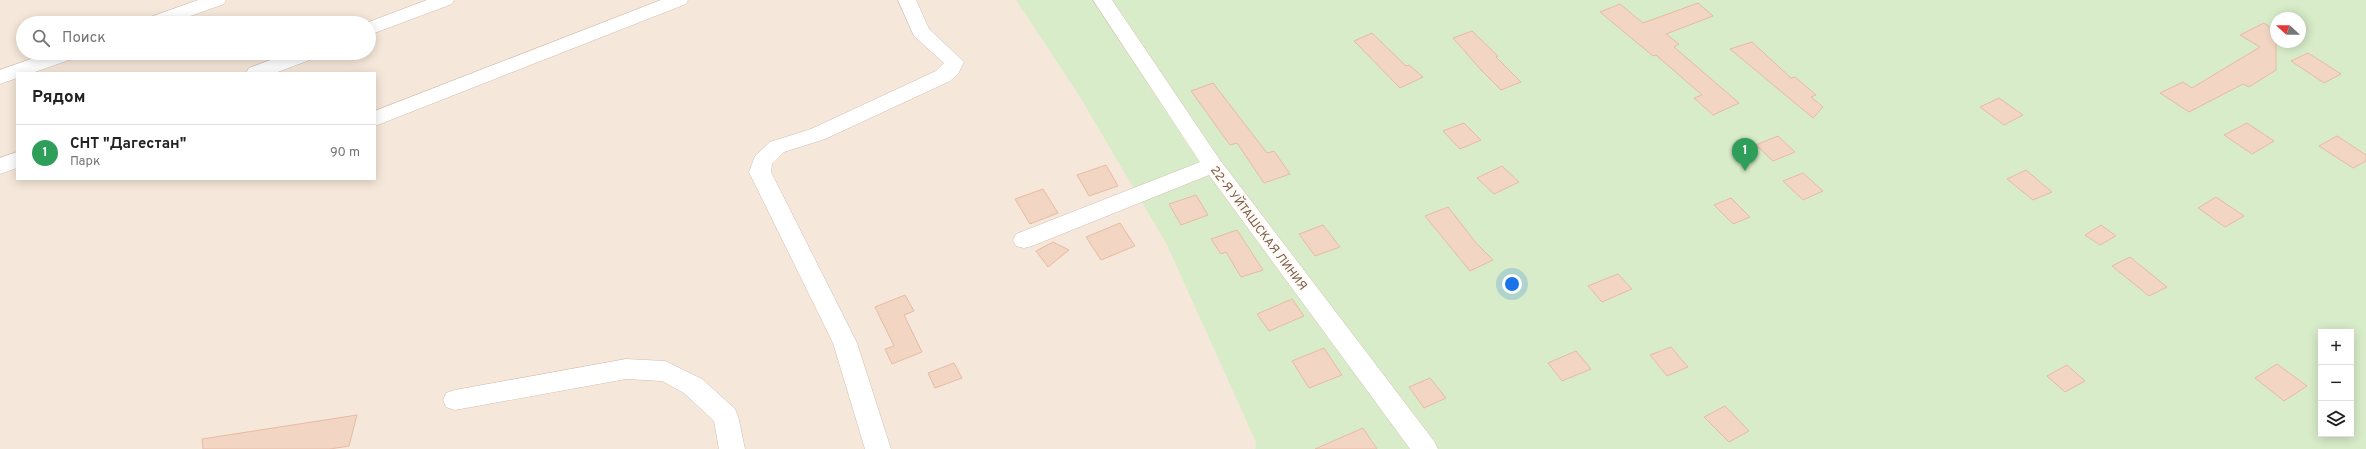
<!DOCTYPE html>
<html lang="ru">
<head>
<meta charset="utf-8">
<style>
  body { margin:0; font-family:Overpass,sans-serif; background:#f6f6f6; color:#222 }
  .controls { position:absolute; right:12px; bottom:12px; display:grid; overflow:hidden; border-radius:0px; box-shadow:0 2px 10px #0003 }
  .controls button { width:36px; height:36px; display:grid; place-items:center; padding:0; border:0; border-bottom:1px solid #e0e0e0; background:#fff; color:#222; font:20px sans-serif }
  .compass { position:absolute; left:2270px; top:12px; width:36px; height:36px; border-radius:50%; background:#fff; box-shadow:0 2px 10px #0003; rotate:291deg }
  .you { position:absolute; left:1512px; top:284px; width:14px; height:14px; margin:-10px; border:3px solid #fff; border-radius:50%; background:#1a73e8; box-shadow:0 0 0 6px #1a73e833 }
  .badge { display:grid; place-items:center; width:26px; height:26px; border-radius:50%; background:#111827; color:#fff; font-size:13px; font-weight:700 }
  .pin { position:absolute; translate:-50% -33px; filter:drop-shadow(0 1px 2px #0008) }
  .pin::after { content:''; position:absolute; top:21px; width:14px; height:12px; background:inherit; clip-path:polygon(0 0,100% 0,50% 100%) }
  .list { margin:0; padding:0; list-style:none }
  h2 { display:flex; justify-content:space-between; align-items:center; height:52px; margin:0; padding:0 16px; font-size:17px }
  h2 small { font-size:13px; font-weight:400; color:#767676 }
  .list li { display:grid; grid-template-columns:26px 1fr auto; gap:12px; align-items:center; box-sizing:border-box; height:56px; padding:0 16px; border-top:1px solid #e0e0e0 }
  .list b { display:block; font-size:15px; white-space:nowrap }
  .list p { margin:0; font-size:13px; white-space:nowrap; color:#767676 }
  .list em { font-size:13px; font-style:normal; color:#767676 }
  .icon { flex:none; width:22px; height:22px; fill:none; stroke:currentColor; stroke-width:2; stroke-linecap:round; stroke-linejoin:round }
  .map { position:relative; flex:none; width:2366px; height:449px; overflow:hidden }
  .search { position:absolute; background:#fff; box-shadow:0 2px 10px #0003; left:16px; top:16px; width:360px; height:44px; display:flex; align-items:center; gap:10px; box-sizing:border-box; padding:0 14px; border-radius:22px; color:#767676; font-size:15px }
  .panel { position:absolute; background:#fff; box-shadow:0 2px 10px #0003; left:16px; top:72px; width:360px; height:108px; border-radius:0px }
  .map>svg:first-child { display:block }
  .residential { fill:#f5e8da; fill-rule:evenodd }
  .green { fill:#d8ecc9; fill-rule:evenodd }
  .building { fill:#f3d5c3; stroke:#e6bba3 }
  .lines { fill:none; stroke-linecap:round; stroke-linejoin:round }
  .minor-casing { stroke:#d1beb0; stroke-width:1 }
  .minor { fill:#fff; fill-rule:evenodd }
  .labels { text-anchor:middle; stroke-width:4; stroke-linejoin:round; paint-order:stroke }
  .street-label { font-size:12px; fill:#7a5c4d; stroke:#fffaf3 }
</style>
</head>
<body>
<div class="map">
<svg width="2366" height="449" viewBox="0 0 2366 449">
  <rect width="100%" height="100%" fill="#fdf6ec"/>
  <path class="residential" d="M0 0H2366V449H0ZM2276 18H2300V42H2276ZM23 23H369V53H23ZM17 73H375V179H17ZM2321 332H2351V434H2321Z"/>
  <path class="green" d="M1016 0H2366V449H1255L1256 442 1167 245 1080 97ZM2276 18H2300V42H2276ZM2321 332H2351V434H2321Z"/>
  <g class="building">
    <path d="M1698 3 1713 16 1666 34 1679 44 1674 47 1739 103 1713 115 1694 98 1702 95 1656 55 1653 56 1600 12 1620 4 1643 23Z"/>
    <path d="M2264 23 2276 31V70L2249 87 2243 84 2189 112 2160 93 2183 82 2192 88 2260 47 2240 35Z"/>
    <path d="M1472 31 1498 56 1496 57 1521 82 1501 90 1481 70 1453 38Z"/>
    <path d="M1372 33 1406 66 1409 65 1423 77 1400 88 1354 41Z"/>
    <path d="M1752 42 1791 78 1795 77 1816 95 1811 97 1823 107 1813 118 1730 49Z"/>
    <path d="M2308 53 2341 74 2324 83 2291 61Z"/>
    <path d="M1213 83 1267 153 1274 151 1290 174 1264 183 1237 143 1230 145 1191 91Z"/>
    <path d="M1999 98 2023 115 2004 125 1980 107Z"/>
    <path d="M1464 123 1481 140 1460 149 1443 131Z"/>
    <path d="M2247 123 2274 141 2252 154 2224 135Z"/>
    <path d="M1778 136 1795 152 1773 161 1756 145Z"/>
    <path d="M2337 136 2366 155V161L2353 168 2319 146Z"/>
    <path d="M1106 165 1118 186 1089 196 1077 175Z"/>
    <path d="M1502 166 1519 182 1494 194 1477 178Z"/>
    <path d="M2026 170 2052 192 2033 200 2007 179Z"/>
    <path d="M1803 173 1823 191 1803 200 1783 181Z"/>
    <path d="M1043 189 1058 213 1030 224 1015 199Z"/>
    <path d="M1196 195 1208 215 1181 225 1169 204Z"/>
    <path d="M2216 197 2244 216 2225 227 2198 208Z"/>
    <path d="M1731 198 1750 217 1733 224 1714 205Z"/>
    <path d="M1448 207 1477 244 1493 260 1470 271 1425 216Z"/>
    <path d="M1120 223 1135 246 1101 260 1086 237Z"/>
    <path d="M1323 225 1340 247 1315 256 1299 234Z"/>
    <path d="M2101 225 2116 236 2100 245 2085 235Z"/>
    <path d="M1237 230 1263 270 1241 277 1226 252 1221 254 1211 239Z"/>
    <path d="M1053 242 1069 250 1048 267 1036 251Z"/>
    <path d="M2130 257 2167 287 2149 296 2112 266Z"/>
    <path d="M1618 274 1632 289 1602 302 1588 286Z"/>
    <path d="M905 295 914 311 904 315 922 352 892 364 885 349 894 346 875 307Z"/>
    <path d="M1292 299 1304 316 1269 331 1257 314Z"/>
    <path d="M1671 347 1688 367 1667 376 1650 355Z"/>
    <path d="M1324 348 1342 375 1309 388 1292 361Z"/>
    <path d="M1576 351 1591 369 1562 381 1548 363Z"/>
    <path d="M954 363 962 378 935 388 928 373Z"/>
    <path d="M2277 364 2307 386 2284 401 2255 378Z"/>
    <path d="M2067 365 2085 381 2065 392 2047 376Z"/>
    <path d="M1430 378 1446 398 1424 408 1409 387Z"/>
    <path d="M1725 406 1749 431 1729 442 1704 417Z"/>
    <path d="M357 415 349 446 330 449H203L202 439Z"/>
    <path d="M1363 428 1377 449H1315Z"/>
  </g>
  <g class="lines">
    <g class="minor-casing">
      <g id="minor">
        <path d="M198 0H226L224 4 171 23H142L145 19Z"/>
        <path d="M427 0H454L452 4 369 35V23H366Z"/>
        <path d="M661 0H688L686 4 375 126V111Z"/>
        <path d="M898 0H916L929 29 964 62 958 74 950 81 825 139 784 152 772 164 771 172 857 343 891 449H865L833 343 749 172 755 156 770 142 811 129 936 71 944 63 914 36Z"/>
        <path d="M1093 0H1112L1220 160 1434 441 1438 449H1410L1209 175 1032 246 1024 248 1016 246 1013 240 1016 234 1200 162Z"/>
        <path d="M48 53H78L75 58 32 73H17V78L0 84V70Z"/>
        <path d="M289 53H318L315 58 275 73H246L249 68Z"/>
        <path d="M17 152V168L0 174V158Z"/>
        <path d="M626 359 665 361 702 379 735 409 738 416 745 449H719L714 421 684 393 662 381 626 379 455 410 446 407 443 400 446 393 455 390Z"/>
      </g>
    </g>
    <use href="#minor" class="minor"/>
  </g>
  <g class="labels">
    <g class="street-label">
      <text transform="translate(1259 228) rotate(53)" y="4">22-Я УЙТАШСКАЯ ЛИНИЯ</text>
    </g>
  </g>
</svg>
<div class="controls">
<button>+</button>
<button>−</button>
<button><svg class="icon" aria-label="layers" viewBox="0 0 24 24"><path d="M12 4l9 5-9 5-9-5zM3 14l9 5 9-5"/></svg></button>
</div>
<svg class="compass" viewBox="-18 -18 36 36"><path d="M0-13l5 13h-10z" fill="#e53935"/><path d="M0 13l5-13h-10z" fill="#767676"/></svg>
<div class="you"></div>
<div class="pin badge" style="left:1745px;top:171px;background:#2e9e5b">1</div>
<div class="search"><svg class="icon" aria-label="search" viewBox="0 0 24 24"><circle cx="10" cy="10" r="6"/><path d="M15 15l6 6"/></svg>Поиск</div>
<section class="panel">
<h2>Рядом<small></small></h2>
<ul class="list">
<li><span class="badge" style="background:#2e9e5b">1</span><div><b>СНТ &quot;Дагестан&quot;</b><p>Парк</p></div><em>90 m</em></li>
</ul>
</section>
</div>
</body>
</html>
